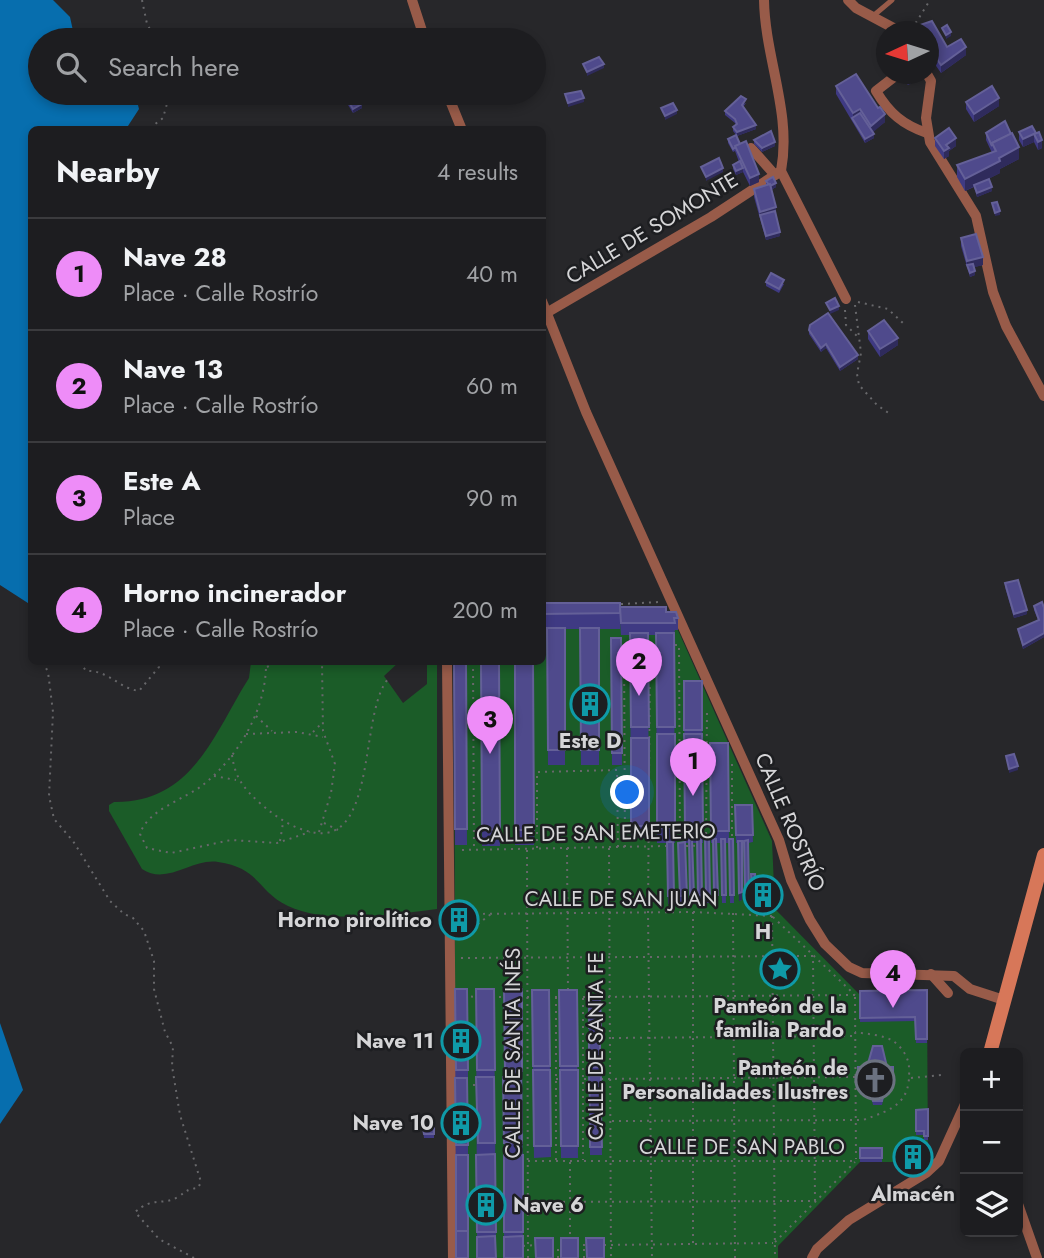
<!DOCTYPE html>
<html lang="en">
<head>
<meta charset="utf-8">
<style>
  body { margin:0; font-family:Jost,sans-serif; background:#2a2a2d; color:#f1f3f6 }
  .controls { position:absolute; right:21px; bottom:21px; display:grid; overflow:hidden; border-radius:10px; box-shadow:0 4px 10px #0003 }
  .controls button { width:63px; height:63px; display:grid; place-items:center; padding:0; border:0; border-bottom:2px solid #3b3b3e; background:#1d1d20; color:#f1f3f6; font:35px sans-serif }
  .compass { position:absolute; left:876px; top:21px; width:63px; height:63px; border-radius:50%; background:#1d1d20; box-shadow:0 4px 10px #0003; rotate:266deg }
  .you { position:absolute; left:628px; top:793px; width:24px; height:24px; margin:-18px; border:5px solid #fff; border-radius:50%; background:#1a73e8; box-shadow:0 0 0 10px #1a73e833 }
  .badge { display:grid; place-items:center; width:46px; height:46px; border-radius:50%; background:#ee8cf8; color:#111; font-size:23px; font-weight:700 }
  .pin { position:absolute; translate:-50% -58px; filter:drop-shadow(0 2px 4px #0008) }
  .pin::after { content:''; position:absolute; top:37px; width:24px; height:21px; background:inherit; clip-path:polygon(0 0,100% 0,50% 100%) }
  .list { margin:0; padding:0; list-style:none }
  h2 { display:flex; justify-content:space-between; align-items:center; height:91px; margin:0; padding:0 28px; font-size:30px }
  h2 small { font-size:23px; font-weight:400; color:#a0a2a5 }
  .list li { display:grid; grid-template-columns:46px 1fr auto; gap:21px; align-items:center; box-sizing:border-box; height:112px; padding:0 28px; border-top:2px solid #3b3b3e }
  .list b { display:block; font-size:26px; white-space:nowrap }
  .list p { margin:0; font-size:23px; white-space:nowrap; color:#a0a2a5 }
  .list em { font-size:23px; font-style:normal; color:#a0a2a5 }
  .icon { flex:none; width:38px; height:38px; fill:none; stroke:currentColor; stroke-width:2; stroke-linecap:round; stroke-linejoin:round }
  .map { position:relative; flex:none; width:1044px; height:1258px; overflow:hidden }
  .search { position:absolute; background:#1d1d20; box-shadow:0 4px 10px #0003; left:28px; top:28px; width:518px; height:77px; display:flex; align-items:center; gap:18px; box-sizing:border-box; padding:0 24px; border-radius:38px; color:#a0a2a5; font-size:26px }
  .panel { position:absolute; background:#1d1d20; box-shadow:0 4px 10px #0003; left:28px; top:126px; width:518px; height:539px; border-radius:10px }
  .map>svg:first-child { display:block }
  .green { fill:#1b5c28 }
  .water { fill:#076eae }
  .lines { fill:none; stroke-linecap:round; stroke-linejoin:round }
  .path { stroke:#68686b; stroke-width:2; stroke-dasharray:2 5; stroke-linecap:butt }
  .lane { stroke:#985b49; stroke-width:5 }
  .street { stroke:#985b49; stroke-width:10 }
  .secondary { stroke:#d77759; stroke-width:14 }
  .wall { fill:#3f3a83 }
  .shaded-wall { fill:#2f2b5c }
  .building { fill:#4f4a8c; stroke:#646098; stroke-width:2 }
  .labels { text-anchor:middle; stroke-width:5; stroke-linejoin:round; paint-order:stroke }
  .street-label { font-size:21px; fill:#d5d5d7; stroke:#1d1e21 }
  .poi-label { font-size:21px; font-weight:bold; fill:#d5d5d7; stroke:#1d1e21 }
</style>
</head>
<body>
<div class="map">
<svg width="1044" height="1258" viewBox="0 0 1044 1258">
  <rect width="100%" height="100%" fill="#27272a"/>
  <g class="green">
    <path d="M543 619H673L772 841 775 909 860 995 927 994 928 1162H860L778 1246V1258H456L454 662H542Z"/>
    <path d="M251 662H399L384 676 403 703 427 684V662H437V909C395 914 328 925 288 906 257 891 260 868 218 862 192 858 167 886 142 869L109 811V805L114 802C186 803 210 745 241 691L249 678Z"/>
  </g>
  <g class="water">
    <path d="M0 0H53L70 17 75 40H40V93H135L139 109 126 129 32 130 31 605 0 585Z"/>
    <path d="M0 1023 23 1090 0 1124Z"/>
  </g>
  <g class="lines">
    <g class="path">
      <path d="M142 0 147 24 156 40"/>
      <path d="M912 29 930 0"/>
      <path d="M154 130V125L163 118 170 93"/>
      <path d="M858 302 888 309 905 325"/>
      <path d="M855 305 861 353 857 374 859 385 877 405 890 414"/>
      <path d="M845 310 846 325 859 338"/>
      <path d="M621 604 660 602"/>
      <path d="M32 635 29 642 32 645"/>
      <path d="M650 645 648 913 652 1258"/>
      <path d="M675 645H679L680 843"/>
      <path d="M43 662 48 672 53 712 49 796 54 819 73 841 110 901 124 914 133 918 144 931 154 961V989L165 1032 173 1047 172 1066 180 1115 201 1182 198 1188C187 1189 187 1191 178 1197 162 1206 154 1196 135 1212L159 1239 194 1258"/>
      <path d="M80 662 86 671C109 670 118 688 139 691L159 667 158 662"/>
      <path d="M266 662C267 708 239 756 203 785 185 799 147 810 140 834L147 848 171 853 231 840 277 843 310 832"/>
      <path d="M473 662 474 849"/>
      <path d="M267 667 277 662"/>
      <path d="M256 716 272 731"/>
      <path d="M313 732 321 724"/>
      <path d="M246 734 297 732 323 737"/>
      <path d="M232 755C235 778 244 789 261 804 277 818 295 830 317 833 378 840 359 706 390 677"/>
      <path d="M732 764V839"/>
      <path d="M214 776 236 780"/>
      <path d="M324 823 338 830"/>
      <path d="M319 832 331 793 335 764 323 731 322 662"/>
      <path d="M280 841 283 823"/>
      <path d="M706 841 707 710"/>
      <path d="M686 846 712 845"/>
      <path d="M625 847 624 645H631"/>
      <path d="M537 848V772L617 770 618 847"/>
      <path d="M567 848 568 993"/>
      <path d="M609 848 611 1258"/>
      <path d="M462 850 666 846"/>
      <path d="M527 850 528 1258"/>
      <path d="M693 912V1244"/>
      <path d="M733 913 735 1258"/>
      <path d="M469 914 693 912 772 916"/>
      <path d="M772 916 775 1258"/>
      <path d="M773 917 855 995"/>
      <path d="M461 937 491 914"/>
      <path d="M461 958 813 956 815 1201 528 1202"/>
      <path d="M464 996 476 997"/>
      <path d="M492 997H504"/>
      <path d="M520 997H532"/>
      <path d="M548 997H560"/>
      <path d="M576 997H588"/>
      <path d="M601 997 855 995"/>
      <path d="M855 997 856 1159"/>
      <path d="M583 998V1160"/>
      <path d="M612 1038 856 1036"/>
      <path d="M911 1078 942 1075"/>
      <path d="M549 1079H561"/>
      <path d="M577 1079H589"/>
      <path d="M601 1079 856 1077"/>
      <path d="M466 1085H478"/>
      <path d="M612 1121 863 1120C894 1109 911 1103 909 1068 909 1058 902 1047 893 1041 884 1035 867 1034 855 1032"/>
      <path d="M556 1160V998"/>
      <path d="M521 1161H856"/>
      <path d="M570 1162V1241"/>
      <path d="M775 1242 855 1162"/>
      <path d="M576 1245H588"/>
      <path d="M604 1245 773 1243"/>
      <path d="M523 1246 535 1245"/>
      <path d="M558 1258V1245"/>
      <path d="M584 1258V1246"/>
    </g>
    <path class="lane" d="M873 16 892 0"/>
    <g class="street">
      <path d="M412 0 425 40"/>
      <path d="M764 0C765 58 792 113 781 171L846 299"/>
      <path d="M848 0 856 8 901 32"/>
      <path d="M898 74 876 91C889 113 903 125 927 133"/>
      <path d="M927 74 931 81 926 118 930 142 976 216 993 292 1006 326 1044 396"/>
      <path d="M447 93 462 130"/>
      <path d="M751 148 775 175"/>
      <path d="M542 301 586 412 779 840 791 880 810 920 825 944 849 967 862 973 954 976 970 989 1004 1000"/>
      <path d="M548 312 711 217 781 171"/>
      <path d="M447 662 453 1258"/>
      <path d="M931 974 948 993"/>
      <path d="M1018 1204 1037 1258"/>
      <path d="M812 1258 817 1249 849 1220 926 1173 939 1161 965 1104"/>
    </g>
    <path class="secondary" d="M990 1053 1044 855"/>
  </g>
  <g class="wall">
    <path d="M932 21 947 47 961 39 966 47V55L941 73 934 63 928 66V32H917V26Z"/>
    <path d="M900 74H916V80L908 85Z"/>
    <path d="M836 86 885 122 872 132 874 138 865 143 836 94Z"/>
    <path d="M345 96 362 108 353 113 345 100Z"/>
    <path d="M966 102 999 106 974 122 966 109Z"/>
    <path d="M746 103 743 107 756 129 737 136 733 131V127L736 125 735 123 725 115V111Z"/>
    <path d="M1019 132 1036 134 1042 148 1038 150 1034 142 1023 147 1019 140Z"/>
    <path d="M986 133 1019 159 1000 169V173L986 180 992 191 977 197 974 187 965 191 957 177V165L992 153 986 140Z"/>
    <path d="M736 135 759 182 750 186 743 172 736 175 733 169V165L739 162 735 151 733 152 728 143V139Z"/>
    <path d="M935 138 956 146 949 151V156L944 159 935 146Z"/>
    <path d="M754 140 775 146 762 152 754 144Z"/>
    <path d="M766 181 776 187 771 190 780 236 766 240 754 197V189L766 185Z"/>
    <path d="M961 238 983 265 974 267 975 275 970 277 961 246Z"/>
    <path d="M766 282 784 284 779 293 766 286Z"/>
    <path d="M809 330 858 359 840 371 826 348 821 352 809 334Z"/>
    <path d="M868 331 898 345 880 357 868 339Z"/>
    <path d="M1005 583 1027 614 1014 618 1005 587Z"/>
    <path d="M1042 602 1044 637 1023 649 1018 629 1038 620 1034 610V606Z"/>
    <path d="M542 603 620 607 666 612 678 618V630H675L674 634 675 843H673L674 903 668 904 667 843H657L656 635H648L649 838H631L630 635H621L620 622V629H599V765H581L580 629H565V765H548L547 629H542Z"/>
    <path d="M611 638H621L622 765H612Z"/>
    <path d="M454 662H466L467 845H455Z"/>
    <path d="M481 662H499L500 846H482Z"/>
    <path d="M515 662H533L534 845H515Z"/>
    <path d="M684 681H702L703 843H701L702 903H698L697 843H693L694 903H690L689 843H685L687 904H680L678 843 685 842Z"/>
    <path d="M710 743H728L729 839H733L734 903H730L729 843H725L726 903H722L721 843H716L718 903H714L713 843H711Z"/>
    <path d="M735 805H752L753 842 748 843 749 900H745L744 843H742V900L739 901 738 843H736Z"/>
    <path d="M705 839H709L710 903H706Z"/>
    <path d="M768 889V896L755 897V899H752L751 890Z"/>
    <rect x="455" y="904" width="9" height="27"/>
    <path d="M455 989 468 1070V1155L456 1258Z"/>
    <path d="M476 989H494L496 1244 477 1237Z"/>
    <path d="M504 989H522L523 1258H504Z"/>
    <path d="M532 990H549L551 1157 534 1158Z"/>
    <path d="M559 990H577L578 1158H561Z"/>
    <path d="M927 990V1043H916L915 1021 860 1022V991Z"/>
    <rect x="589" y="996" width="11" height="79"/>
    <path d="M858 1067H893V1083H887L882 1105H873L868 1083H858Z"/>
    <path d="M589 1076H601L602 1155H590Z"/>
    <path d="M928 1109V1140H924V1135H916V1110Z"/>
    <path d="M434 1128V1138H424L423 1129Z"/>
    <rect x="860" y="1148" width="22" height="14"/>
    <rect x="897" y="1148" width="31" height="14"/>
  </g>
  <g class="shaded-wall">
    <path d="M951 32V36L946 39V35Z"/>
    <path d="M966 47V55L941 73V65Z"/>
    <path d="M934 55V63L929 67V59Z"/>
    <path d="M604 64V68L587 76V72Z"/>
    <path d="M914 74H916V80L908 85V77Z"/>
    <path d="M584 98V102L568 107V103Z"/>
    <path d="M999 98V106L974 122V114Z"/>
    <path d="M362 104V108L353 113V109Z"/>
    <path d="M860 109V117L853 119V113Z"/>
    <path d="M677 110V114L665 120V116Z"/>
    <path d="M885 114V122L871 134V126Z"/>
    <path d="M756 125V129L737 136V132Z"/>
    <path d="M874 134V138L865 143V139Z"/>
    <path d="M1034 134V142L1023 147V139Z"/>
    <path d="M956 138V146L949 151V156L944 159V151L946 145Z"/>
    <path d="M1042 140V148L1038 150V142Z"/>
    <path d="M775 142V146L762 152V148Z"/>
    <path d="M1019 147V159L1000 169V173L965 191V179Z"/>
    <path d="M723 168V172L706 181V177Z"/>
    <path d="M743 168V172L736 175V171Z"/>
    <path d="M759 174V182L750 186V178Z"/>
    <path d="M776 183V187L769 191V187Z"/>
    <path d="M992 187V191L977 197V193Z"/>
    <path d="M776 207V215H760V212Z"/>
    <path d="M1000 211V215L995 216V213Z"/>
    <path d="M780 232V236L766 240V236Z"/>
    <path d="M983 257V265L968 269 967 265V269V261Z"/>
    <path d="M975 271V275L970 277V273Z"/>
    <path d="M839 306V310L830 314V310Z"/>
    <path d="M898 338V345L880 357V349Z"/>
    <path d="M826 344V348L821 352V348Z"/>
    <path d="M858 355V359L840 371V367Z"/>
    <path d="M1027 610V614L1014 618V614Z"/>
    <path d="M1044 633V637L1023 649V645Z"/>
    <path d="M1018 766V770L1009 773V769Z"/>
    <path d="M742 892V900L739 901V893Z"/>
    <path d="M1022 1105V1109L1018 1111V1107Z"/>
  </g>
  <g class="building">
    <path d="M932 21 947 47 961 39 966 47 941 65 934 55 928 58V32H920L917 26Z"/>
    <path d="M947 25 951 32 946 35 942 28Z"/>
    <path d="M599 57 604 64 587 72 583 64Z"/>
    <path d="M856 74 878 108 880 107 885 114 871 126 860 109 853 113 836 86Z"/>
    <path d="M906 74H914L908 77Z"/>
    <path d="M992 86 999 98 974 114 966 102Z"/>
    <path d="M581 91 584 98 568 103 565 94Z"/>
    <path d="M352 93H355L362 104 353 109 345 96Z"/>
    <path d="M741 96 746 99 742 105 756 125 737 132 733 127 737 124 735 119 725 111Z"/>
    <path d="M673 103 677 110 665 116 661 108Z"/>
    <path d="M860 113 874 134 865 139 852 118Z"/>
    <path d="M1005 121 1011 134 992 143V146L986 133Z"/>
    <path d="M1032 126 1036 133 1023 139 1019 132Z"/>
    <path d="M949 128 956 138 946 145 949 148 944 151 935 138Z"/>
    <path d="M771 131 775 142 762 148 754 140Z"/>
    <path d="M1039 132 1042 140 1038 142 1034 134Z"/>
    <path d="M1012 133 1019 147 999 158 1000 161 965 179 957 165 996 151 992 143Z"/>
    <path d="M736 135 740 144 733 149 728 139Z"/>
    <path d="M746 141 759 174 750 178 735 146Z"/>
    <path d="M719 158 723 168 706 177 701 167Z"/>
    <path d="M740 161 743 168 736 171 733 165Z"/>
    <path d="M773 177 776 183 770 186 766 181Z"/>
    <path d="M989 179 992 187 977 193 974 185Z"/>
    <path d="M770 184 776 207 760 212 754 189Z"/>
    <path d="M997 202 1000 211 995 213 992 203Z"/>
    <path d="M775 211 780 232 766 236 760 215Z"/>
    <path d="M976 234 983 257 967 261 961 238Z"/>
    <path d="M973 264 975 271 970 273 967 265Z"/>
    <path d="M771 273 784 280 779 289 766 282Z"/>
    <path d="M835 298 839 306 830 310 826 303Z"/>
    <path d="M828 313 858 355 840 367 826 344 821 348 809 330 810 325Z"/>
    <path d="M884 320 898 338 880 349 868 331Z"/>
    <path d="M1018 580 1027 610 1014 614 1005 583Z"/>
    <path d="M1042 602 1044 608V633L1023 645 1018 629 1039 620 1034 606Z"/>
    <path d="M542 603H620V613L542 614Z"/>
    <path d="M620 607H666V612H676L678 618H674L675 623H621Z"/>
    <path d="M547 628H565V750H548Z"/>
    <path d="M580 628H599V750H581Z"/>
    <path d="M630 633H648L649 727H631Z"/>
    <path d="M656 633H674L675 727H657Z"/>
    <path d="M611 638H621L622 753H612Z"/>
    <path d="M454 662H466L467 829H455Z"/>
    <path d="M481 662H499L500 830H482Z"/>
    <path d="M515 662H533L534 830H515Z"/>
    <rect x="684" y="681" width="18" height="49"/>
    <path d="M657 734H675V827L657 828Z"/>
    <path d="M684 734H702L703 828H685Z"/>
    <rect x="631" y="738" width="18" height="88"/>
    <path d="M710 743H728L729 831H711Z"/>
    <path d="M1014 754 1018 766 1009 769 1006 756Z"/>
    <path d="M735 805H752L753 835H736Z"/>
    <path d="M697 839H701L702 895H698Z"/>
    <path d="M705 839H709L710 895H706Z"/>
    <path d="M713 839H716L718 895H714Z"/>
    <path d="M721 839H725L726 895H722Z"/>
    <path d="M729 839H733L734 895H730Z"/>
    <path d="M689 840H692L694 895H690Z"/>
    <path d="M748 840 749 892H745L744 841Z"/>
    <path d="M738 841H742V892L739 893Z"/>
    <path d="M667 842H673L674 896H668Z"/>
    <path d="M685 842 687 896H680L678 843Z"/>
    <path d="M751 874H755V892H752Z"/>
    <path d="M768 889V892L755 893V890Z"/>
    <rect x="455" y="904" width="9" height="23"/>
    <path d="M455 989H467L468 1070H456Z"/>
    <path d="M476 989H494L495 1070H477Z"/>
    <path d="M504 989H522V1071L505 1072Z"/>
    <path d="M532 990H549L550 1066H533Z"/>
    <path d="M559 990H577L578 1066H560Z"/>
    <path d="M927 990V1039H916L915 1017 860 1018V991Z"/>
    <path d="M589 996H600L601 1028H589Z"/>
    <rect x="589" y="1035" width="11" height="32"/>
    <path d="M873 1046H882L887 1067H893V1079H887L882 1101H873L868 1079H858V1067H867Z"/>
    <path d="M533 1070H550L551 1146H534Z"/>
    <path d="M560 1070H578V1146H561Z"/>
    <path d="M589 1076H601V1108H590Z"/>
    <path d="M476 1077H494L495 1143H478Z"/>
    <path d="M503 1077H521L522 1143H504Z"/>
    <path d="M455 1078H467L468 1145H456Z"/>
    <path d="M1018 1093 1022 1105 1018 1107Z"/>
    <path d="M928 1109V1136H924V1131H916V1110Z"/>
    <path d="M590 1115H601L602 1147H590Z"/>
    <path d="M434 1128V1134H424L423 1129Z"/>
    <rect x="860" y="1148" width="22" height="10"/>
    <rect x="897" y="1148" width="31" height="10"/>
    <path d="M495 1154 496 1232H477L476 1155Z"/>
    <path d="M456 1155H468V1231H456V1235Z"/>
    <rect x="504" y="1155" width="19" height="77"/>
    <rect x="456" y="1231" width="12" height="27"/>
    <path d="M495 1236 496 1258H477V1237Z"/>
    <path d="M523 1236V1258H504V1237Z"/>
    <path d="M535 1238H553V1258H536Z"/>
    <rect x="561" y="1238" width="17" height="20"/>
    <path d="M586 1238H604V1258H587Z"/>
  </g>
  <defs>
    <g id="building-ring" transform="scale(2.0125)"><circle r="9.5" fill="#1d1e21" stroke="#0f9aa8" stroke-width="1.5"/><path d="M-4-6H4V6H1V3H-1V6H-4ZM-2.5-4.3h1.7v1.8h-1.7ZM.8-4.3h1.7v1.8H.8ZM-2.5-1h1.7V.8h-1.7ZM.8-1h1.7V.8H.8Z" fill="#0f9aa8"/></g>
    <g id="sight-ring" transform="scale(2.0125)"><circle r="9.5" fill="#1d1e21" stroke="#0f9aa8" stroke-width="1.5"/><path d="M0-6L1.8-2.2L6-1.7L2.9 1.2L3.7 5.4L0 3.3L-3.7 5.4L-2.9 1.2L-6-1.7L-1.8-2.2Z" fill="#0f9aa8"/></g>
    <g id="church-ring" transform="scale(2.0125)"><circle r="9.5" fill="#1d1e21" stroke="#6b7280" stroke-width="1.5"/><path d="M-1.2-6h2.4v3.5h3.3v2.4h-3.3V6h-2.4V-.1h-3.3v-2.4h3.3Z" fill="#6b7280"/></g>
  </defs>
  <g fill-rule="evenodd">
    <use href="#building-ring" x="590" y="704"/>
    <use href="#building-ring" x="763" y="895"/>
    <use href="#building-ring" x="459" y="920"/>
    <use href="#sight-ring" x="780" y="969"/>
    <use href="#building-ring" x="461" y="1041"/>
    <use href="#church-ring" x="875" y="1080"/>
    <use href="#building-ring" x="461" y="1123"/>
    <use href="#building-ring" x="913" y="1157"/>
    <use href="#building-ring" x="486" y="1205"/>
  </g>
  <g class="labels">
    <g class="street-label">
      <text transform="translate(652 228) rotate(-31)" y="7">CALLE DE SOMONTE</text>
      <text transform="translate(790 822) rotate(67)" y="7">CALLE ROSTRÍO</text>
      <text transform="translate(596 833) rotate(-1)" y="7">CALLE DE SAN EMETERIO</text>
      <text x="621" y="906">CALLE DE SAN JUAN</text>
      <text transform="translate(596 1046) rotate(-90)" y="7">CALLE DE SANTA FE</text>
      <text transform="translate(513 1053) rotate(-90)" y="7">CALLE DE SANTA INÉS</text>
      <text x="742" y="1154">CALLE DE SAN PABLO</text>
    </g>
    <g class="poi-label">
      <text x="590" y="748">Este D</text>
      <text x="432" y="927" text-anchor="end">Horno pirolítico</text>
      <text x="763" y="939">H</text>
      <text x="780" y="1013">Panteón de la<tspan x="780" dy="24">familia Pardo</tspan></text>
      <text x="434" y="1048" text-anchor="end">Nave 11</text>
      <text x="848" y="1075" text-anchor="end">Panteón de<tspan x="848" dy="24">Personalidades Ilustres</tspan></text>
      <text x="434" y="1130" text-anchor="end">Nave 10</text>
      <text x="913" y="1201">Almacén</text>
      <text x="513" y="1212" text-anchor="start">Nave 6</text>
    </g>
  </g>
</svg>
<div class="controls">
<button>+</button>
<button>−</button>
<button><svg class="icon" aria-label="layers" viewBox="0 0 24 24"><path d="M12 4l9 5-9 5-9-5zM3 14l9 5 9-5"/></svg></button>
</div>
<svg class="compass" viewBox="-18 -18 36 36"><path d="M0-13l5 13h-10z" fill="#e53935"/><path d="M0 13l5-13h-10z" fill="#a0a2a5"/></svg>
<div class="you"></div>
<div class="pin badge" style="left:693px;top:796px">1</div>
<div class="pin badge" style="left:639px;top:696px">2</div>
<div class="pin badge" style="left:490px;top:754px">3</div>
<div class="pin badge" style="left:893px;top:1008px">4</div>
<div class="search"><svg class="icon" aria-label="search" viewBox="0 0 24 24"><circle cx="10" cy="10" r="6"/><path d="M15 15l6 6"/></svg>Search here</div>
<section class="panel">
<h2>Nearby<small>4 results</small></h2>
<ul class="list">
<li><span class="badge">1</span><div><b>Nave 28</b><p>Place · Calle Rostrío</p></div><em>40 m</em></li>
<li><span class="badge">2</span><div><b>Nave 13</b><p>Place · Calle Rostrío</p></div><em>60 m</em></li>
<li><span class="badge">3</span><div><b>Este A</b><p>Place</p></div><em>90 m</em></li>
<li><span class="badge">4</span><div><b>Horno incinerador</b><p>Place · Calle Rostrío</p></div><em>200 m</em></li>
</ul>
</section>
</div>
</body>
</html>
